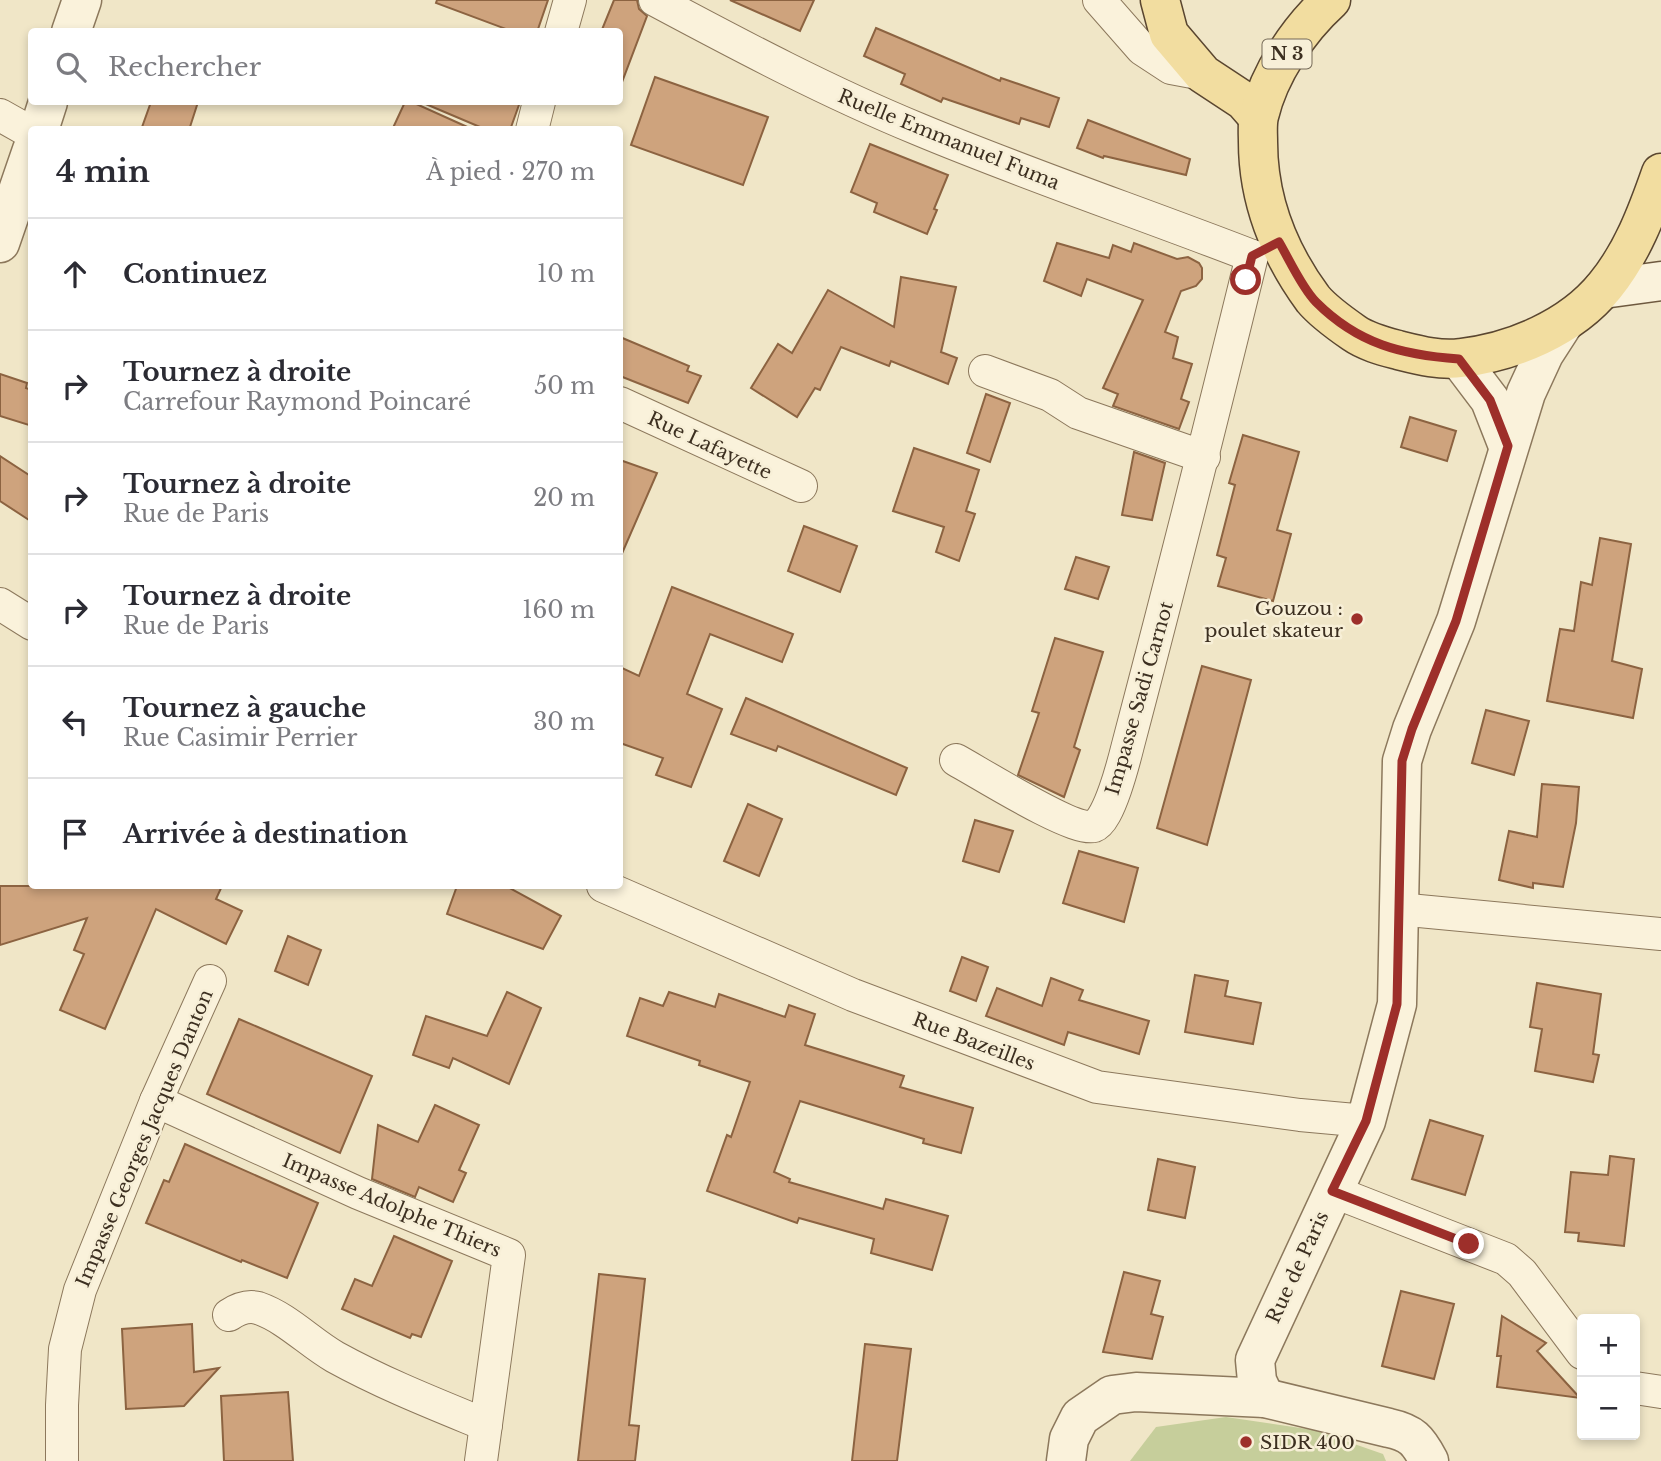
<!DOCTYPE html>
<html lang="fr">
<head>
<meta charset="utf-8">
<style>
  body { margin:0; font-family:"Libre Baskerville",serif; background:#f7f7f7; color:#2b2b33 }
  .controls { position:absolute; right:21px; bottom:21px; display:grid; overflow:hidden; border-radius:7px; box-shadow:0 4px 10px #0003 }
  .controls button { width:63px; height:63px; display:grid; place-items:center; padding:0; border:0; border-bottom:2px solid #e1e1e2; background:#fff; color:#2b2b33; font:35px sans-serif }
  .stop { position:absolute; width:21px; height:21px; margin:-16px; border:5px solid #9d2f2a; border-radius:50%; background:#fff }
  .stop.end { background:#9d2f2a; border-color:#fff; box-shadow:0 2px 7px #0008 }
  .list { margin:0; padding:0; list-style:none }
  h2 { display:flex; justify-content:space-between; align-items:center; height:91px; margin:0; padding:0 28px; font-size:30px }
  h2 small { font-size:23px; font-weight:400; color:#7c7c81 }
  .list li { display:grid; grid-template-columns:46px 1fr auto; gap:21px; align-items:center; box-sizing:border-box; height:112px; padding:0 28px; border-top:2px solid #e1e1e2 }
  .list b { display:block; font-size:26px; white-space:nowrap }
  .list p { margin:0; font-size:23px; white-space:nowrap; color:#7c7c81 }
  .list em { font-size:23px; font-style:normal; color:#7c7c81 }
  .icon { flex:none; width:38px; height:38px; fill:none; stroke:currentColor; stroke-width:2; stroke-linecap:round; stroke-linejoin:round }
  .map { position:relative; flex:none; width:1661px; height:1461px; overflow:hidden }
  .search { position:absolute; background:#fff; box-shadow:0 4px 10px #0003; left:28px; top:28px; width:595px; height:77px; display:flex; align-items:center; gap:18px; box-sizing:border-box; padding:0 24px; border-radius:7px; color:#7c7c81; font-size:26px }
  .panel { position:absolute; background:#fff; box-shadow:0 4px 10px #0003; left:28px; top:126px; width:595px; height:763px; border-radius:7px }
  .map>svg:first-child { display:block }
  .green { fill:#c6ce9b }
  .building { fill:#cea37d; stroke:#8c6341; stroke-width:2 }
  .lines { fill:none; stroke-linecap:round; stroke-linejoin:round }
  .minor-casing { stroke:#8c785c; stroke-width:34 }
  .tertiary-casing { stroke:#8c785c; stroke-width:41 }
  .secondary-casing { stroke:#6e593f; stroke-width:41 }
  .primary-casing { stroke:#5a4630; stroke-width:41 }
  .minor { stroke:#faf2db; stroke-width:32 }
  .tertiary { stroke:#faf2db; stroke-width:38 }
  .secondary { stroke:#faf2db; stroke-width:38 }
  .primary { stroke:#f2dda0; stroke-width:38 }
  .route { stroke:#9d2f2a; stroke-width:9 }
  .poi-dot { fill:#9d2f2a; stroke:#f7efd7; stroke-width:2.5 }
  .labels { text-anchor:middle; stroke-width:5; stroke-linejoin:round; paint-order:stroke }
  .shield { fill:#f7efd7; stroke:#746957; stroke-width:2 }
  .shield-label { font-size:18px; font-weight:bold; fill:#3c2f20 }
  .street-label { font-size:19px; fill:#3c2f20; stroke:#f7efd7 }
  .poi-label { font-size:19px; fill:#3c2f20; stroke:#f7efd7; text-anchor:end }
</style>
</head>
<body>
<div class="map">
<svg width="1661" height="1461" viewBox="0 0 1661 1461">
  <rect width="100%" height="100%" fill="#f0e6c7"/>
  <path class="green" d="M1226 1417 1314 1430 1383 1454 1386 1461H1130L1156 1427Z"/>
  <g class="building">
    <path d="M437 0H548L537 32H514L436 3Z"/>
    <path d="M614 0H637L639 9 647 16 622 82 620 81V32H601Z"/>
    <path d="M730 0H814L800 31Z"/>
    <path d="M876 28 1000 81 1001 78 1059 98 1049 127 1021 118 1019 124 943 98 941 102 901 84 905 74 864 56Z"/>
    <path d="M655 77 768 117 743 185 631 145Z"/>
    <path d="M151 102H198L189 130H141Z"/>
    <path d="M405 102H412L474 130H392Z"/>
    <path d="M421 102H520L510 130H487Z"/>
    <path d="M1088 120 1190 159 1186 175 1104 156 1103 158 1077 148Z"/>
    <path d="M870 144 948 175 934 209 937 210 927 234 874 212 877 203 851 192Z"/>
    <path d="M1057 243 1109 258 1113 245 1131 252 1134 243 1177 259 1188 257 1199 263 1202 268V279L1196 286 1181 291 1165 332 1178 337 1173 358 1192 364 1181 399 1189 402 1179 429 1113 406 1118 394 1103 388 1143 300 1087 279 1081 296 1044 281Z"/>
    <path d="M901 277 956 287 941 352 957 358 948 384 891 361 889 366 841 347 820 390 815 388 797 417 751 388 778 344 792 353 828 290 894 327Z"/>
    <path d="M620 337 689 366 687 371 701 376 688 403 620 376Z"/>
    <path d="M0 374 27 383 26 388 32 390V426L0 416Z"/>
    <path d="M986 394 1010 403 990 462 967 453Z"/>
    <path d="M1410 417 1456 431 1447 461 1401 447Z"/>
    <path d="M1243 435 1299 452 1277 530 1291 534 1273 601 1218 586 1226 558 1217 555 1235 485 1229 483Z"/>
    <path d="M914 448 979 470 966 511 975 514 959 561 936 552 944 527 893 511Z"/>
    <path d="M1134 452 1165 463 1152 520 1122 515Z"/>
    <path d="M0 456 32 477V522L0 501Z"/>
    <path d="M620 460 657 473 620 558Z"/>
    <path d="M804 526 857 546 840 592 788 571Z"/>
    <path d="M1600 538 1631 544 1612 661 1642 669 1633 718 1547 701 1560 629 1574 631 1581 582 1592 585Z"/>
    <path d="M1076 557 1109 567 1098 599 1065 589Z"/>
    <path d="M672 587 793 634 782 662 710 634 687 694 722 709 691 787 656 775 663 758 620 743V667L639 676Z"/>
    <path d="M1055 638 1103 652 1074 747 1080 750 1064 797 1018 775 1039 713 1032 711Z"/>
    <path d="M1202 666 1251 680 1207 845 1157 828Z"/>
    <path d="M746 698 907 768 896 795 778 746 776 751 731 734Z"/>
    <path d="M1486 710 1529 721 1514 775 1472 763Z"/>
    <path d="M1542 784 1579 787 1576 823 1563 887 1533 883V888L1499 880 1509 831 1537 837Z"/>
    <path d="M748 804 782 819 759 876 724 861Z"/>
    <path d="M975 820 1013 831 999 872 963 861Z"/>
    <path d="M1079 851 1138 868 1124 922 1063 903Z"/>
    <path d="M0 886H222L216 899 242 911 226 944 156 909 105 1029 60 1010 84 954 74 950 87 918 0 945Z"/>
    <path d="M457 886H506L561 916 543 949 447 914Z"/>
    <path d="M288 936 321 950 308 985 275 971Z"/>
    <path d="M962 957 988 967 976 1001 950 991Z"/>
    <path d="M1195 975 1228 981 1225 996 1261 1003 1253 1044 1185 1032Z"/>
    <path d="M1051 978 1083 990 1079 1000 1149 1021 1139 1054 1068 1032 1064 1045 986 1016 997 988 1042 1006Z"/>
    <path d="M1537 983 1601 994 1593 1054 1599 1055 1593 1082 1535 1071 1542 1029 1530 1027Z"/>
    <path d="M507 992 541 1008 509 1084 453 1058 449 1068 413 1055 426 1016 487 1036Z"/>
    <path d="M669 992 715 1007 719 994 785 1017 789 1005 815 1014 805 1045 904 1076 900 1087 973 1108 961 1153 923 1143 924 1139 800 1101 774 1172 790 1179 789 1182 883 1209 886 1199 948 1216 932 1270 871 1253 874 1239 799 1218 797 1223 707 1191 727 1135 731 1137 750 1082 699 1065 700 1061 627 1036 640 998 663 1006Z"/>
    <path d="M239 1019 372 1076 340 1153 207 1094Z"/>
    <path d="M435 1105 479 1125 459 1170 466 1173 453 1202 419 1187 415 1197 372 1179 378 1125 418 1142Z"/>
    <path d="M1430 1120 1483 1136 1465 1195 1412 1179Z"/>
    <path d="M185 1144 318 1203 287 1278 242 1260 241 1262 146 1223 164 1180 169 1182Z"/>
    <path d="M1610 1156 1634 1159 1624 1246 1578 1241 1579 1233 1565 1232 1571 1172 1608 1175Z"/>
    <path d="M1158 1159 1195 1167 1185 1218 1148 1210Z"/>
    <path d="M394 1236 452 1261 421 1337 412 1334 410 1338 342 1309 355 1279 372 1286Z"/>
    <path d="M1124 1272 1160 1281 1151 1314 1163 1317 1152 1359 1103 1352Z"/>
    <path d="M599 1274 645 1279 629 1425 639 1426 635 1461H578Z"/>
    <path d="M1401 1291 1454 1304 1434 1379 1382 1366Z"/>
    <path d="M1502 1316 1546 1343 1537 1351 1580 1398 1497 1387 1501 1356H1497Z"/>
    <path d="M192 1324 194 1372 219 1368 184 1406 126 1409 122 1329Z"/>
    <path d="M865 1344 911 1349 897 1461H852Z"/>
    <path d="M288 1392 293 1461H224L221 1396Z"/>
  </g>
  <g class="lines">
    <g class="minor-casing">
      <g id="minor">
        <path d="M655 0C741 46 828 92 918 129 1028 175 1141 213 1252 256"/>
        <path d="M1099 0 1142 49 1171 68 1203 74"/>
        <path d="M561 32 570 0"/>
        <path d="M0 115 32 133"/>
        <path d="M532 130 539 102"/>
        <path d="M985 371 1050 395 1078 413 1204 457"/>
        <path d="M620 403 801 486"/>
        <path d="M0 604 32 624"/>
        <path d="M956 760C980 773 1073 832 1094 826 1109 821 1124 761 1128 745 1171 582 1212 419 1252 256"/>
        <path d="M603 886 853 995 1097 1087 1300 1115 1366 1121"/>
        <path d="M1398 909 1661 934"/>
        <path d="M156 1101 358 1193 509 1255 481 1461"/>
        <path d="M1332 1191 1506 1259 1522 1273 1582 1353"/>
        <path d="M229 1315C238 1309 247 1305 258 1308 287 1318 309 1342 335 1357 384 1384 435 1404 486 1425"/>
        <path d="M1635 1388 1661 1392"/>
        <path d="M62 1461V1405L65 1349 80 1290 156 1101 210 981"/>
      </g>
    </g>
    <g class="tertiary-casing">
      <g id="tertiary">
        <path d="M71 32 82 0"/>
        <path d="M39 130 48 102"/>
        <path d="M0 243 32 150"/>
        <path d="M1459 359 1490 400 1508 446"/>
        <path d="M1265 1398 1257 1381 1255 1360 1366 1121 1397 1004 1402 761 1412 729 1456 621 1526 393 1544 354 1564 323"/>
        <path d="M1066 1461 1069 1439 1080 1417 1112 1395 1136 1392 1265 1398 1389 1428C1412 1433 1418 1440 1429 1461"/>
      </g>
    </g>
    <g class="secondary-casing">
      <path id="secondary" d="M1603 289 1661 281"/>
    </g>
    <g class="primary-casing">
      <g id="primary">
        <path d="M1160 0 1169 34 1203 74 1244 101 1258 117"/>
        <path d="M1331 0C1299 29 1269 73 1259 116 1257 124 1258 134 1258 142 1258 199 1279 253 1313 299 1323 311 1341 324 1354 333 1367 342 1383 346 1398 350 1418 355 1440 361 1461 358 1513 352 1571 328 1605 286 1632 253 1647 213 1661 173"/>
      </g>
    </g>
    <use href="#minor" class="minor"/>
    <use href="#tertiary" class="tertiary"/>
    <use href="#secondary" class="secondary"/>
    <use href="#primary" class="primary"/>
  </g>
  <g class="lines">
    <path class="route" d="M1246 280 1252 256 1279 242C1289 259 1302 288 1316 302 1358 344 1402 355 1459 359L1490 400 1508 446 1456 621 1412 729 1402 761 1397 1004 1366 1121 1332 1191 1469 1244"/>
  </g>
  <g class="poi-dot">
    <circle cx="1357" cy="619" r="7"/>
    <circle cx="1246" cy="1442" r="7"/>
  </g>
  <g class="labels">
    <rect class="shield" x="1262.5" y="39.5" width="49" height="29" rx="5"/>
    <g class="shield-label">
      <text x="1287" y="60">N 3</text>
    </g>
    <g class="street-label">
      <text transform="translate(949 139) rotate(22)" y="7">Ruelle Emmanuel Fuma</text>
      <text transform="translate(710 445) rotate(25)" y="7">Rue Lafayette</text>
      <text transform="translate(1139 698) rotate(-74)" y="7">Impasse Sadi Carnot</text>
      <text transform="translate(974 1041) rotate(21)" y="7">Rue Bazeilles</text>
      <text transform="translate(144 1138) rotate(-67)" y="7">Impasse Georges Jacques Danton</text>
      <text transform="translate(392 1205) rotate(23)" y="7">Impasse Adolphe Thiers</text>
      <text transform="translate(1297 1267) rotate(-65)" y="7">Rue de Paris</text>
    </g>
    <g class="poi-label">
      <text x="1343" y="615">Gouzou :<tspan x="1343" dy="22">poulet skateur</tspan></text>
      <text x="1260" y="1449" text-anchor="start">SIDR 400</text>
    </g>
  </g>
</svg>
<div class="controls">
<button>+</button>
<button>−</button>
</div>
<div class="stop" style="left:1246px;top:280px"></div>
<div class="stop end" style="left:1469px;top:1244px"></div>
<div class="search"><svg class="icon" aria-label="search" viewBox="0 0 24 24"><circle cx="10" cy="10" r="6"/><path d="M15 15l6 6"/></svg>Rechercher</div>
<section class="panel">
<h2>4 min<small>À pied · 270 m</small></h2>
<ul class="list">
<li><svg class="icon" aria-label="ahead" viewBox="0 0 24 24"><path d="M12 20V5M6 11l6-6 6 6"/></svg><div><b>Continuez</b></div><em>10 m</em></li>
<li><svg class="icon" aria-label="right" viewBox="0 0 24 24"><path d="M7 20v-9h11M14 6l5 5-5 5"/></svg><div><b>Tournez à droite</b><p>Carrefour Raymond Poincaré</p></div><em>50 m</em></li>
<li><svg class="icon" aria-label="right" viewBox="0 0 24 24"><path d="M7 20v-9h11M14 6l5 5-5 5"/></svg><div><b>Tournez à droite</b><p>Rue de Paris</p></div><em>20 m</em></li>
<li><svg class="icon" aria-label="right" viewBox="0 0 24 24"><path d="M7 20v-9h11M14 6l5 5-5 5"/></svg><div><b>Tournez à droite</b><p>Rue de Paris</p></div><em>160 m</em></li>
<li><svg class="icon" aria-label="left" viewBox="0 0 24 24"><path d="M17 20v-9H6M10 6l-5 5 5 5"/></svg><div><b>Tournez à gauche</b><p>Rue Casimir Perrier</p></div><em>30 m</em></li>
<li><svg class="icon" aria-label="arrive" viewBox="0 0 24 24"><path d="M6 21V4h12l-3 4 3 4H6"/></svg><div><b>Arrivée à destination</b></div></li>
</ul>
</section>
</div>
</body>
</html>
